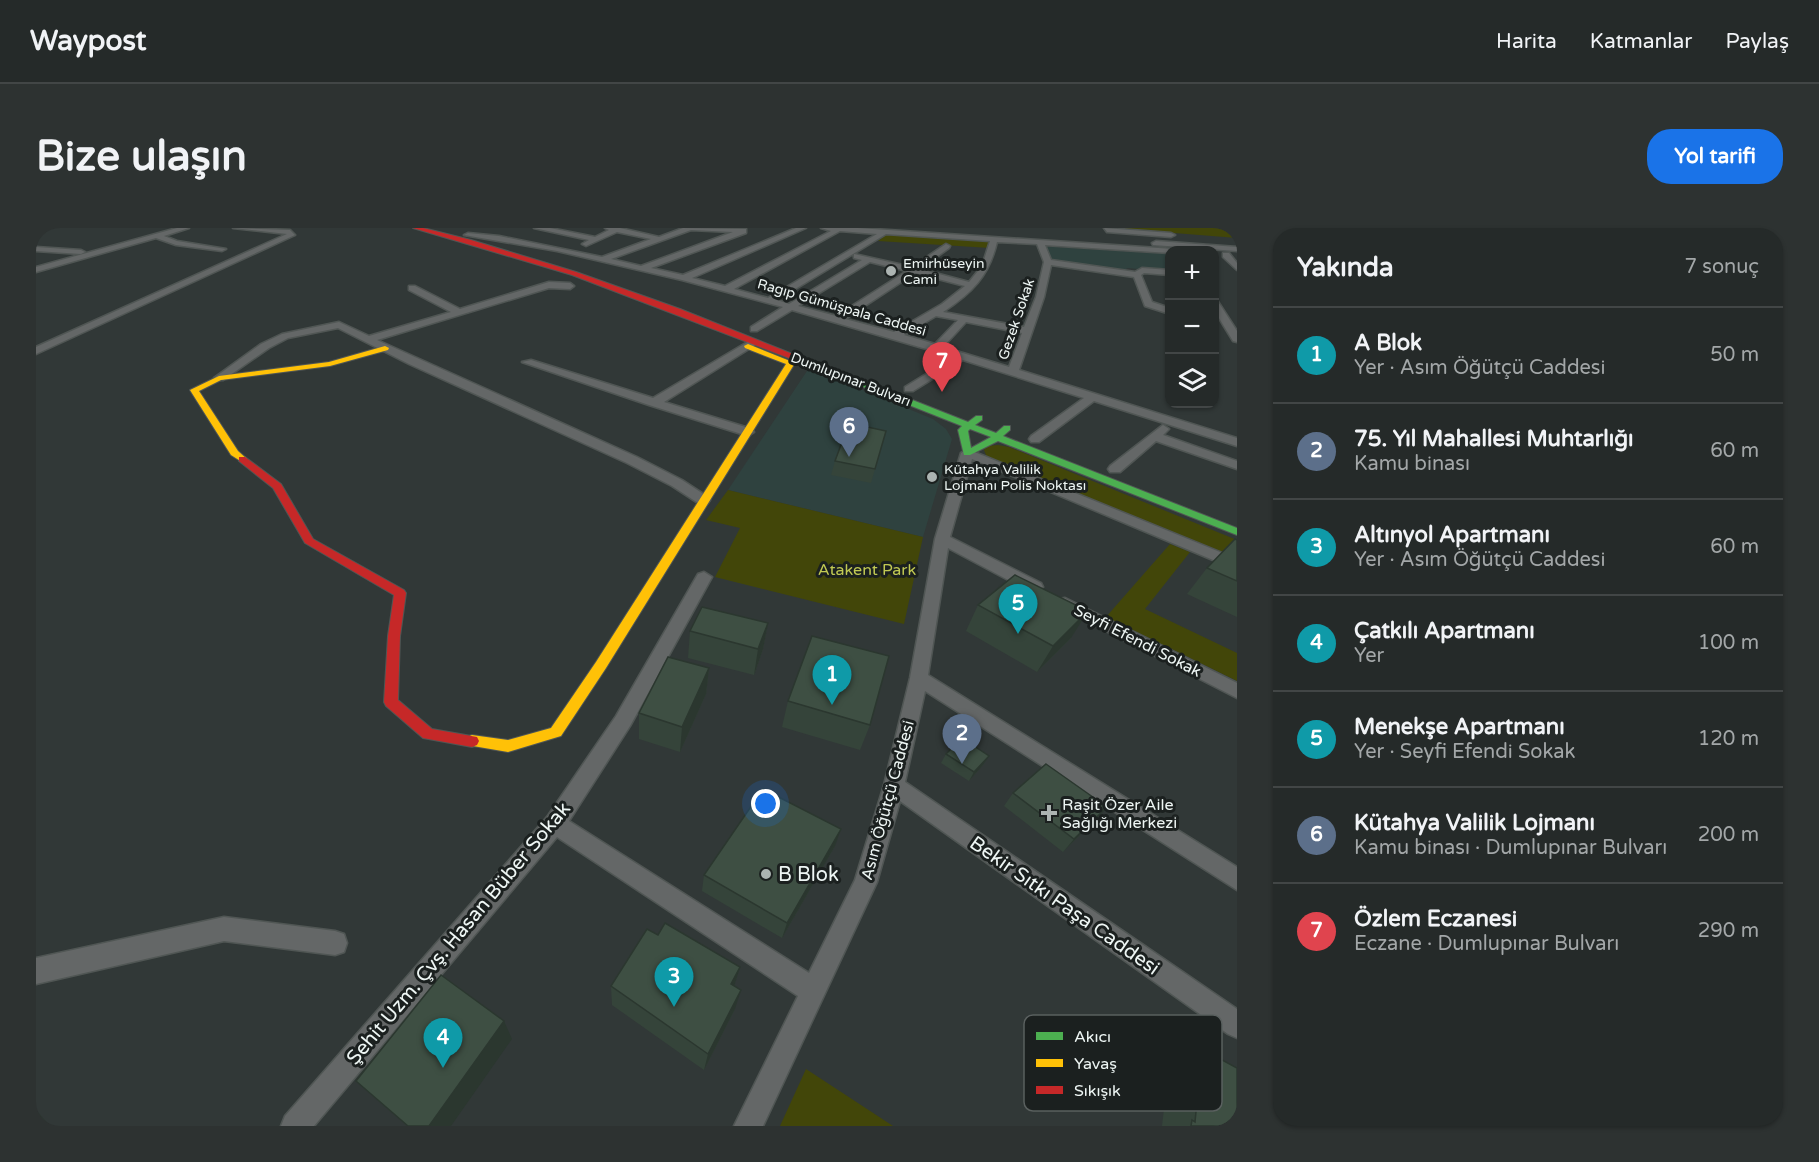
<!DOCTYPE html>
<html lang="tr">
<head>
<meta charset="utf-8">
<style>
  body { margin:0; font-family:"Varela Round",sans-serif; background:#2d3231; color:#f1f3f6 }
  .controls { position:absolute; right:18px; top:18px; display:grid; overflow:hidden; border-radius:12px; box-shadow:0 2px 4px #0004 }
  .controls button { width:54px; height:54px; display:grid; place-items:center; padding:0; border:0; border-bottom:2px solid #424646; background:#252a29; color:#f1f3f6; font:30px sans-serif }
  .you { position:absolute; left:730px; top:576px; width:21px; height:21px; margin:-15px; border:4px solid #fff; border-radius:50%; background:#1a73e8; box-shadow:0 0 0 9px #1a73e833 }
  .badge { display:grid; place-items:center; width:39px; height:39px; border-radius:50%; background:#1a73e8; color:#fff; font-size:20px; font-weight:700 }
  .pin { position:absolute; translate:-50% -50px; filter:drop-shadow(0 2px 3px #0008) }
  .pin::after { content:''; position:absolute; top:32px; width:21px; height:18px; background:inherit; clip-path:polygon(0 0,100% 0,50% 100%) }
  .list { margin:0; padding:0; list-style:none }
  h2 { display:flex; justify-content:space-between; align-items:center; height:78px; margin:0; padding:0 24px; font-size:26px }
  h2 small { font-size:20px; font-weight:400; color:#a3a7a8 }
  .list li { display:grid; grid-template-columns:39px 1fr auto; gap:18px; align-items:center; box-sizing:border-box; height:96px; padding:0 24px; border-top:2px solid #424646 }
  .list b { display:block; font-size:22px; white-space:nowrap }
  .list p { margin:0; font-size:20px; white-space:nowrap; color:#a3a7a8 }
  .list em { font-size:20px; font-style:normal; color:#a3a7a8 }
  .icon { flex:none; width:33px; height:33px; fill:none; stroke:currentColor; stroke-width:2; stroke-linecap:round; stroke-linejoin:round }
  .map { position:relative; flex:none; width:1201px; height:898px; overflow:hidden; border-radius:24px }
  header { display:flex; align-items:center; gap:36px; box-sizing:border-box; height:84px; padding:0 30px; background:#252a29; border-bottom:2px solid #424646 }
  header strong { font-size:28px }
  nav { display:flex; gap:33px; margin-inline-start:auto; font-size:21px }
  .intro { display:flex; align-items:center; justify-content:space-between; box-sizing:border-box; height:144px; padding:0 36px }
  h1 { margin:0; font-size:42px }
  .button { padding:15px 27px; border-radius:24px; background:#1a73e8; color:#fff; font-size:21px; font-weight:700 }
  main { display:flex; gap:36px; padding:0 36px }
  aside { flex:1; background:#252a29; border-radius:24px; box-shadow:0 2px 4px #0004 }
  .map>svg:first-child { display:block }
  .built { fill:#2f423f }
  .green { fill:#424609 }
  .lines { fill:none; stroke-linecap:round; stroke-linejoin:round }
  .street-casing { stroke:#505654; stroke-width:3 }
  .fast-casing { stroke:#505654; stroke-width:2 }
  .slow-casing { stroke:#505654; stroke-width:2 }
  .jam-casing { stroke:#505654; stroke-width:2 }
  .street { fill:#646767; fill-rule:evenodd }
  .fast { fill:#4caf50; fill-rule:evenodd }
  .slow { fill:#ffc107; fill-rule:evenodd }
  .jam { fill:#c62828; fill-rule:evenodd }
  .wall { fill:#35443a }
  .shaded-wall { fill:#2b372f }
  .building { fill:#3e4f43; stroke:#2b372f; stroke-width:1.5 }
  .poi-dot { fill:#acb4b2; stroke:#1b201f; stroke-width:2 }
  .labels { text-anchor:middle; stroke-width:6; stroke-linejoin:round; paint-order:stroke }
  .far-poi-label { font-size:14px; fill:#eef6f4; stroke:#1b201f; text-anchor:start }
  .far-street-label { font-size:14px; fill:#eef6f4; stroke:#1b201f }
  .park-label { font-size:16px; fill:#c1c953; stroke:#1b201f }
  .street-label { font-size:16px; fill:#eef6f4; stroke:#1b201f }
  .poi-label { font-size:16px; fill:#eef6f4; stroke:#1b201f; text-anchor:start }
  .near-poi-label { font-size:20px; fill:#eef6f4; stroke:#1b201f; text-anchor:start }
  .near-street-label { font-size:20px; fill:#eef6f4; stroke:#1b201f }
  .key { fill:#1b201f; stroke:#5a605f; stroke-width:1.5 }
  .key-label { font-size:16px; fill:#eef6f4 }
</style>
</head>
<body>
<header>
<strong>Waypost</strong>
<nav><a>Harita</a><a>Katmanlar</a><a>Paylaş</a></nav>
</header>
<div class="intro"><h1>Bize ulaşın</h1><a class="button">Yol tarifi</a></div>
<main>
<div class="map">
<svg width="1201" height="898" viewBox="0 0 1201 898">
  <rect width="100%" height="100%" fill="#313837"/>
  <g class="built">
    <path d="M1003 18 1133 26V44L1092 40 1083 44 1009 33Z"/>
    <path d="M773 140 897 191 910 201 916 211 887 309 692 262Z"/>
  </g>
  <g class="green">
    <path d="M1088 0H1201V10L1088 1Z"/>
    <path d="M850 7 957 14 954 20 842 13Z"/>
    <path d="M962 217 973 219 1201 312V336L952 232 948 222 951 218Z"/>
    <path d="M692 262 887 309 868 396 679 349 704 300 670 292Z"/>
    <path d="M1134 316 1154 324 1109 381 1201 425V453L1070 389Z"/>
    <path d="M770 841 857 898H744Z"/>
  </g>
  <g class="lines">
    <g class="street-casing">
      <g id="street">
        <path d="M141 0H153L128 8 141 13 190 21 186 23 140 17 120 10 0 44V39Z"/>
        <path d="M197 0 254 2 259 7 0 126V119L251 6Z"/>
        <path d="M498 0H514L559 9 573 2 569 0H584L623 9 647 0 710 1V5L615 40 647 47 760 0H770L656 50 689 58 795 3 785 0H822L1137 21 1134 25 1009 17 1015 32 1099 44 1106 40 1134 42V47L1108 45 1105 47 1116 74 1134 80V86L1109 78 1098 49 1015 37 1008 69 983 142 1201 210V218L1058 173 1003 214H995L993 211 995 208 1048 170 927 132 877 163H869V159L918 129 756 82 721 103H715V99L747 79 646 52 521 23 428 7 432 5 463 8 566 29 615 11 581 4 550 18 546 16 553 12ZM655 2 697 4 605 38 575 31ZM804 3 841 6 732 70 698 61ZM850 6 954 13 946 38 933 54 884 41 913 20 914 18 910 16 876 39 818 26V30L826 32 753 76 741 72ZM961 14 1001 16 1008 34 1000 69 988 99 907 84C936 65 953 48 961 14ZM834 34 871 43 800 88 762 78ZM879 45 929 58 906 76 858 104 809 91ZM900 88 922 92 899 116 868 107ZM930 94 986 105 973 139 907 119Z"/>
        <path d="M1068 0 1135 5 1139 7 1135 9 1071 4Z"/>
        <path d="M1120 13 1201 19V23L1117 17 1116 15Z"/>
        <path d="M0 19 45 22 49 24 45 26 0 23Z"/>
        <path d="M1187 25H1193L1201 35V42L1187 29Z"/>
        <path d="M513 54 534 55 538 58 534 61 513 60 341 112 601 229 646 252 672 269 674 272 672 275H662L636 258 591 235 373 136 302 100 252 110 233 120 187 152H179L178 150 225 116 246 106 303 94 333 108 415 84 373 62V58H379L424 81Z"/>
        <path d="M1178 71 1181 72 1201 103V114L1197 113 1178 82Z"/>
        <path d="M715 112 724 114 628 174 716 201 718 204 712 208 613 177 486 134 495 132 617 170Z"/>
        <path d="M1127 197 1133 201 1127 207 1201 233V241L1120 213 1084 244H1074L1072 241 1074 238Z"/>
        <path d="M931 221 1201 331V342L936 231 914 309 1005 355 1007 359 999 364 993 363 912 320 892 447 1201 639V662L889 463 869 554 1201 781V810L1192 806 864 573 841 654 727 898H698L762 768 521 609 278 898H245L249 888 511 589 580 488 662 346 668 344 676 349 594 498 533 593 773 745 819 652 848 557 874 450 899 311 925 225Z"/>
        <path d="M1029 370 1201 455V470L1023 379 1021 375 1023 371Z"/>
        <path d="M188 689 299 703 308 706 311 715 308 724 299 727 188 713 0 756V730Z"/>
      </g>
    </g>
    <g class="fast-casing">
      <path id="fast" d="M792 141H798L932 194 940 188H946V192L939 197 960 205 968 198H974V202L967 208 1201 300V307L962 213 934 227H928L922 202 926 198 792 145ZM934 201 955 209 935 220 932 203Z"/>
    </g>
    <g class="slow-casing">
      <g id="slow">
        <path d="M712 116 759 135 570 440 525 508 472 524 431 517 429 513 431 509 436 507 472 512 515 500 560 434 750 136 709 120 708 118Z"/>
        <path d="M349 118 353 120 352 122 294 138 185 152 163 163 202 223 211 231 206 234 195 227 154 162 183 148 293 134Z"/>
      </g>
    </g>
    <g class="jam-casing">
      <g id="jam">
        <path d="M377 0H387L435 12 540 44 644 81 799 143 792 145 536 47Z"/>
        <path d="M203 229H209L245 256 277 311 368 362 370 365 364 408 362 472 396 501 441 509 443 513 441 517 436 519 387 510 350 478 348 474 352 408 358 367 269 315 237 260 203 233Z"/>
      </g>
    </g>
    <use href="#street" class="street"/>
    <use href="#fast" class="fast"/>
    <use href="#slow" class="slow"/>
    <use href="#jam" class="jam"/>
  </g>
  <g class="wall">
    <path d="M850 203 835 255 795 247 799 233Z"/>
    <path d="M1201 312V389L1151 366 1171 340Z"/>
    <path d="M942 377 1035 410 1001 444 930 403Z"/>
    <path d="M732 395 727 421 718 447 652 430 654 403Z"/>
    <path d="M673 440 670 466 644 524 603 511V485Z"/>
    <path d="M752 473 834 497 824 522 746 499Z"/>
    <path d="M910 526 953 528 947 537 933 553 905 535Z"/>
    <path d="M977 565 1071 579 1059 592 1027 624 968 578Z"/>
    <path d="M799 618 746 710 666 663 668 647Z"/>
    <path d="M622 707 704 739 698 758 699 781 668 842 576 777 575 758Z"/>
    <path d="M1166 821 1201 898H1126L1133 838Z"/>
  </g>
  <g class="shaded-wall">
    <path d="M1052 383 1035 410 1001 444 1017 418Z"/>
    <path d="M732 395 727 421 718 447 722 421Z"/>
    <path d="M673 440 670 466 644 524 646 499Z"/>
    <path d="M953 528 947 537 933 553 938 544Z"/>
    <path d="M1071 579 1059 592 1027 624 1038 611Z"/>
    <path d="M805 601 799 618 746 710 751 695Z"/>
    <path d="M704 739 698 759 695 756Z"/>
    <path d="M705 762 699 781 668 842 672 826Z"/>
    <path d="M468 793 476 811 415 898H393Z"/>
    <path d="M0 882 14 898H0Z"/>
  </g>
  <g class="building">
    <path d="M813 195 850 203 839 241 799 233Z"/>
    <path d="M1199 311 1201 312V353L1171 340Z"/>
    <path d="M979 347 1052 383 1017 418 942 377Z"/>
    <path d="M666 379 732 395 722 421 654 403Z"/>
    <path d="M776 408 853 428 834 497 752 473Z"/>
    <path d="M632 429 673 440 646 499 603 485Z"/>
    <path d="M926 510 953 528 938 544 910 526Z"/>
    <path d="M1010 536 1071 579 1038 611 977 565Z"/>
    <path d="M727 561 805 601 751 695 668 647Z"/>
    <path d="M629 695 704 739 695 756 705 762 672 826 575 758 611 701 622 707Z"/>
    <path d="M405 747 468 793 393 898H372L320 853Z"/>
    <path d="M1166 821 1201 840V898H1155L1156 892 1159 894Z"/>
  </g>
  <g class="poi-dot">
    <circle cx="855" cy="43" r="6"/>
    <circle cx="896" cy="249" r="6"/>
    <path d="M1010 576h6v6h6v6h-6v6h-6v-6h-6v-6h6z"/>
    <circle cx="730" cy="646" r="6"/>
  </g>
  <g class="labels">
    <g class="far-poi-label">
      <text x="867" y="40">Emirhüseyin<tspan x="867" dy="16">Cami</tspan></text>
      <text x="908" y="246">Kütahya Valilik<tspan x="908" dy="16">Lojmanı Polis Noktası</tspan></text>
    </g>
    <g class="far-street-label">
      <text transform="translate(806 79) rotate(16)" y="5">Ragıp Gümüşpala Caddesi</text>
      <text transform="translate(980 91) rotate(-71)" y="5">Gezek Sokak</text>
      <text transform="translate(815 151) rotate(21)" y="5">Dumlupınar Bulvarı</text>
    </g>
    <g class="park-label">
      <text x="831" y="347">Atakent Park</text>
    </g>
    <g class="street-label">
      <text transform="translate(1102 412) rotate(27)" y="6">Seyfi Efendi Sokak</text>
      <text transform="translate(851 572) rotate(-75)" y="6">Asım Öğütçü Caddesi</text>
    </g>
    <g class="poi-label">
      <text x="1026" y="582">Raşit Özer Aile<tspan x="1026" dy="18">Sağlığı Merkezi</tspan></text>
    </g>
    <g class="near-poi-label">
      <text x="742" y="653">B Blok</text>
    </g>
    <g class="near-street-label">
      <text transform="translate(1029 677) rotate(35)" y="7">Bekir Sıtkı Paşa Caddesi</text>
      <text transform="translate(422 705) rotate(-50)" y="7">Şehit Uzm. Çvş. Hasan Büber Sokak</text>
    </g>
  </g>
  <rect x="988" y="787" width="198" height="96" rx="9" class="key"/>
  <rect x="1000" y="804" width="27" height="8" fill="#4caf50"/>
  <rect x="1000" y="831" width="27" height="8" fill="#ffc107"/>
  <rect x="1000" y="858" width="27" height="8" fill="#c62828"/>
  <g class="key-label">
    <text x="1038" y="814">Akıcı</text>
    <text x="1038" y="841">Yavaş</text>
    <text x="1038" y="868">Sıkışık</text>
  </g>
</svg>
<div class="controls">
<button>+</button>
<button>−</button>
<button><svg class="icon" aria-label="layers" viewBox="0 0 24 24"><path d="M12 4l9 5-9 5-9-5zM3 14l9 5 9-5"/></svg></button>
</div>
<div class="you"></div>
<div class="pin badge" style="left:796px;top:477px;background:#0f9aa8">1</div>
<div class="pin badge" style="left:926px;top:536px;background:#5c6f8a">2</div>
<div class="pin badge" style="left:638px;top:779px;background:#0f9aa8">3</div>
<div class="pin badge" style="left:407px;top:840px;background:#0f9aa8">4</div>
<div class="pin badge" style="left:982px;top:406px;background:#0f9aa8">5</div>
<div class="pin badge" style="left:813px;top:229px;background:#5c6f8a">6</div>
<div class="pin badge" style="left:906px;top:164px;background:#e0444e">7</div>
</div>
<aside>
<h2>Yakında<small>7 sonuç</small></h2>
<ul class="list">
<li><span class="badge" style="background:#0f9aa8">1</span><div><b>A Blok</b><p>Yer · Asım Öğütçü Caddesi</p></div><em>50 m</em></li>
<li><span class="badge" style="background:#5c6f8a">2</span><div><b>75. Yıl Mahallesi Muhtarlığı</b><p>Kamu binası</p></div><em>60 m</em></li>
<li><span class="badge" style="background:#0f9aa8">3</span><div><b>Altınyol Apartmanı</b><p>Yer · Asım Öğütçü Caddesi</p></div><em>60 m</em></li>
<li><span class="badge" style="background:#0f9aa8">4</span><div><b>Çatkılı Apartmanı</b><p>Yer</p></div><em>100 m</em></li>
<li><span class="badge" style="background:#0f9aa8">5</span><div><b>Menekşe Apartmanı</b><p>Yer · Seyfi Efendi Sokak</p></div><em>120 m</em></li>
<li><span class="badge" style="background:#5c6f8a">6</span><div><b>Kütahya Valilik Lojmanı</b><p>Kamu binası · Dumlupınar Bulvarı</p></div><em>200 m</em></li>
<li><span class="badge" style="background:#e0444e">7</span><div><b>Özlem Eczanesi</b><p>Eczane · Dumlupınar Bulvarı</p></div><em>290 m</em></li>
</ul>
</aside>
</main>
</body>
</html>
